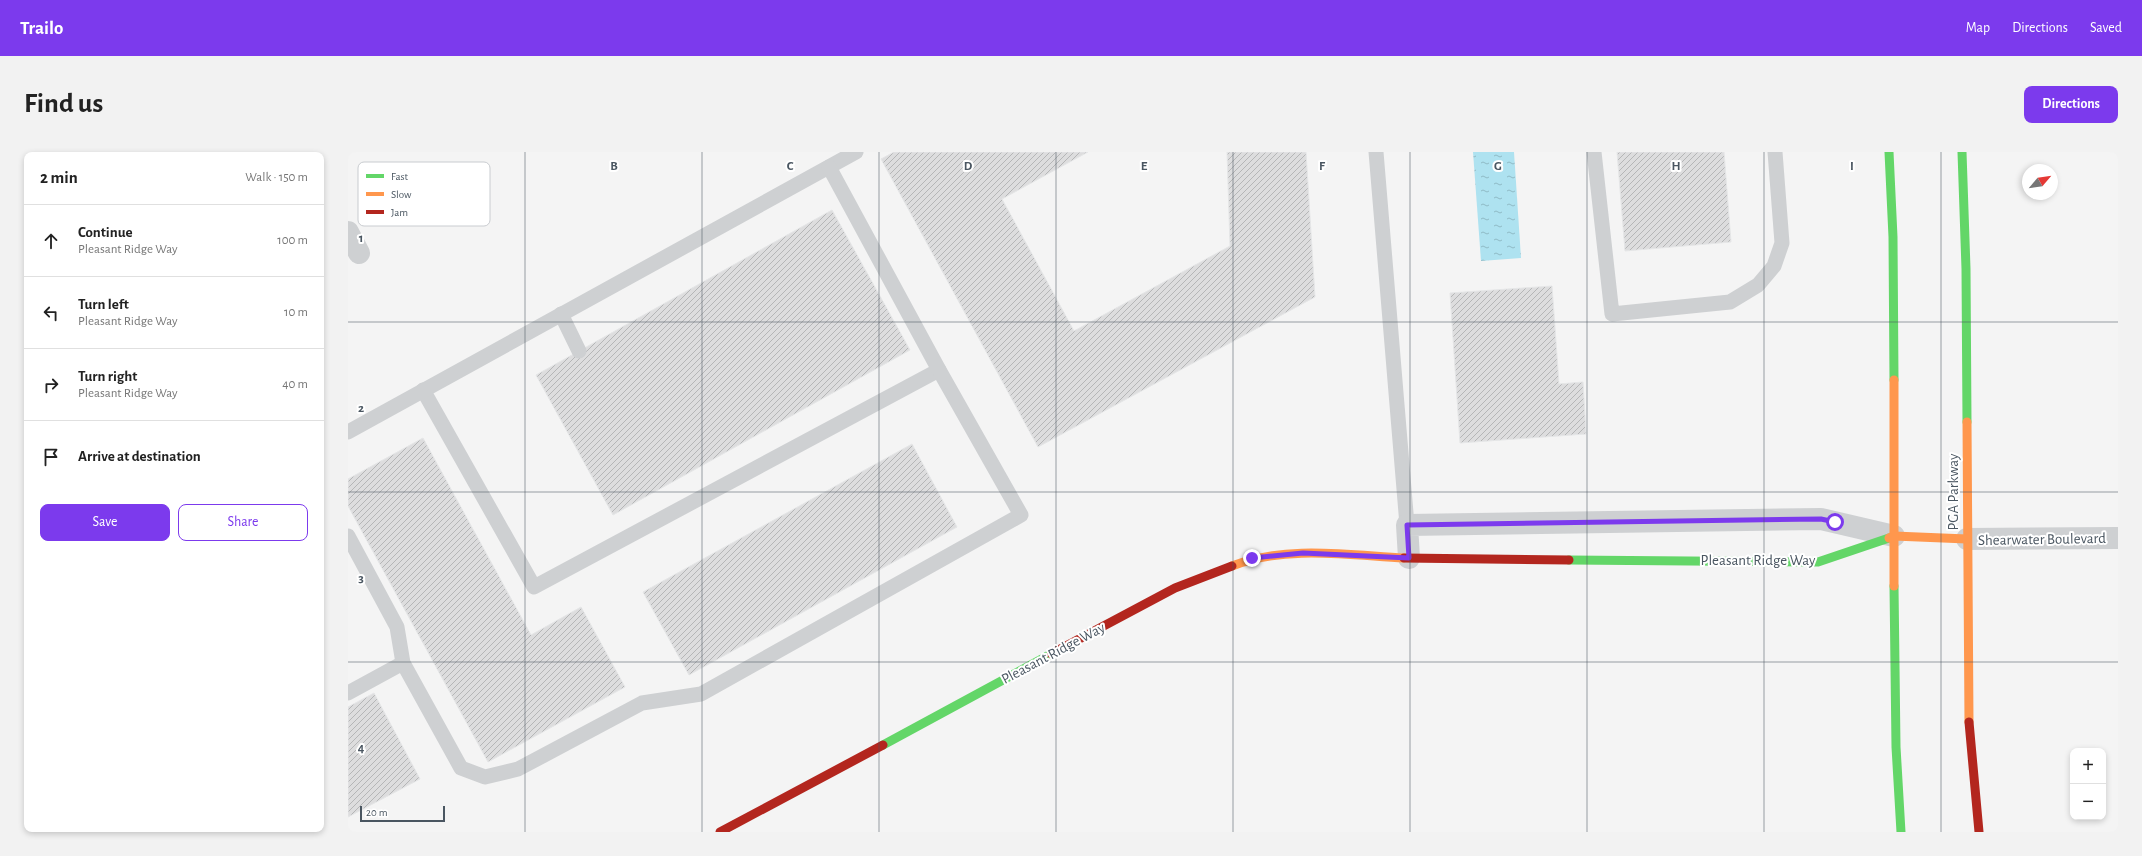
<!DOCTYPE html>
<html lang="en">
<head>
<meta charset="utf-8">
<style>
  body { margin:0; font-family:"Alegreya Sans",sans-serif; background:#f2f2f2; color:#222 }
  .controls { position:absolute; right:12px; bottom:12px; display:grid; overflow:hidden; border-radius:8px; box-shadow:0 2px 6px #0003 }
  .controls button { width:36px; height:36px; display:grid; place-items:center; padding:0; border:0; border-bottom:1px solid #e0e0e0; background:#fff; color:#222; font:20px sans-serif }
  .compass { position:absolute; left:1674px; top:12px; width:36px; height:36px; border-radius:50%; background:#fff; box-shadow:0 2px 6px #0003; rotate:61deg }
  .scale { position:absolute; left:12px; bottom:10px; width:85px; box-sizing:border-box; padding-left:4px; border:2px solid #4a5661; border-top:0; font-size:11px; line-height:14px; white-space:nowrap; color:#4a5661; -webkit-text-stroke:3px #fff; paint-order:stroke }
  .stop { position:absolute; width:12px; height:12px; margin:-9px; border:3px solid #7c3aed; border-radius:50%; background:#fff }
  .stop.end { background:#7c3aed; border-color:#fff; box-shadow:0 1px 4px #0008 }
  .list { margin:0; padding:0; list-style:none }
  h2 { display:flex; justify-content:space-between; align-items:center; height:52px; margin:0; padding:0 16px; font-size:17px }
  h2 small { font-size:13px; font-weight:400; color:#767676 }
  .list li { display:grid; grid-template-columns:26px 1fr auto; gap:12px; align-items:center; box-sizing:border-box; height:72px; padding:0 16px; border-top:1px solid #e0e0e0 }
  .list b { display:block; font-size:15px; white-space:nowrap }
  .list p { margin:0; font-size:13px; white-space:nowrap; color:#767676 }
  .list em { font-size:13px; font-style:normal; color:#767676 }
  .actions { display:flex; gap:8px; padding:12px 16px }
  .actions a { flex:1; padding:9px 0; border:1px solid #7c3aed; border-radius:8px; text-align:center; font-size:14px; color:#7c3aed }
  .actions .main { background:#7c3aed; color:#fff }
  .icon { flex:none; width:22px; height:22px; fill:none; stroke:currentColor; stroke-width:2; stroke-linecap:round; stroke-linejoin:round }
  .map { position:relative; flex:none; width:1770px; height:680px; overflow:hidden; border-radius:8px }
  header { display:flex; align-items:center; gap:24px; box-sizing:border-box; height:56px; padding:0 20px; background:#7c3aed; color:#fff }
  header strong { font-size:19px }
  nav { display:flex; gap:22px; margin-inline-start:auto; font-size:14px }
  .intro { display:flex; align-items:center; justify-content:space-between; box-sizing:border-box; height:96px; padding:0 24px }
  h1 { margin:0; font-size:28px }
  .button { padding:10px 18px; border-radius:8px; background:#7c3aed; color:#fff; font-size:14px; font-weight:700 }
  main { display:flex; gap:24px; padding:0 24px }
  aside { flex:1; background:#fff; border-radius:8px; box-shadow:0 2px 6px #0003 }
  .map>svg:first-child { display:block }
  .water { fill:url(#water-ripples) }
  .building { fill:url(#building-hatch); stroke:#e5e6e7 }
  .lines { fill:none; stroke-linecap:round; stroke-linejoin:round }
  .lane { stroke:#ced0d2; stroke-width:15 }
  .street { stroke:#ced0d2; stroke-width:22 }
  .fast { stroke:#63d668; stroke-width:9 }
  .slow { stroke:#ff974d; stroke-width:9 }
  .jam { stroke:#b3261e; stroke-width:9 }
  .route { stroke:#7c3aed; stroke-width:5 }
  .grid { fill:none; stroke:#4a5661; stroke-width:1; stroke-opacity:0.55 }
  .labels { text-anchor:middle; stroke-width:4; stroke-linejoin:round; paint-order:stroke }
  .street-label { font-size:15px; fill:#4a5661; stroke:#fff }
  .key { fill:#fff; stroke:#c9ccd0; stroke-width:1 }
  .key-label { font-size:11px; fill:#4a5661 }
  .grid-label { font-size:13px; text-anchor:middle; font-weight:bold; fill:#4a5661; stroke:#fff; stroke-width:4; stroke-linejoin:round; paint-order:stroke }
</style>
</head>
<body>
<header>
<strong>Trailo</strong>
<nav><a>Map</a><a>Directions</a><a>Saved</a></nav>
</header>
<div class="intro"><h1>Find us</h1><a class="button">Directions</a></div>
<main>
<aside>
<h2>2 min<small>Walk · 150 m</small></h2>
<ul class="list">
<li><svg class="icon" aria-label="ahead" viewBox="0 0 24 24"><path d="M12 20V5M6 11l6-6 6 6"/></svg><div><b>Continue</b><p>Pleasant Ridge Way</p></div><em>100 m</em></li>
<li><svg class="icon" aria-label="left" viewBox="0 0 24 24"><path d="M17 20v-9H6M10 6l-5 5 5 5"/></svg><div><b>Turn left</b><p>Pleasant Ridge Way</p></div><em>10 m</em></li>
<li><svg class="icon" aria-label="right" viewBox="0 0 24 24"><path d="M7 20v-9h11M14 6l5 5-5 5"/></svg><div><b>Turn right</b><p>Pleasant Ridge Way</p></div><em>40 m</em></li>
<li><svg class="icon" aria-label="arrive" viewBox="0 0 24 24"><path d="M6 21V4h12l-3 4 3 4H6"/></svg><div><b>Arrive at destination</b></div></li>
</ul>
<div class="actions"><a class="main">Save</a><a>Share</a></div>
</aside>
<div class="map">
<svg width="1770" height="680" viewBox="0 0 1770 680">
  <defs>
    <pattern id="water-ripples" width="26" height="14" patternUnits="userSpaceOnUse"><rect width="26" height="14" fill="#aee2f0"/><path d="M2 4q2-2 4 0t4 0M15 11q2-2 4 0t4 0" fill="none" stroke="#90bac6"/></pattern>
    <pattern id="building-hatch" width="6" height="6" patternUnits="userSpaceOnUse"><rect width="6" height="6" fill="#ddddde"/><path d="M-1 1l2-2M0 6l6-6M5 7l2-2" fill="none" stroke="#b5b6b7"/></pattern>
  </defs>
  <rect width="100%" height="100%" fill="#f4f4f4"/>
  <path class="water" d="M1125 0H1166L1173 106 1133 109Z"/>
  <g class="building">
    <path d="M546 0H740L654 47 726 179 882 94 879 0H958L967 145 690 295 533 7Z"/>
    <path d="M1269 0H1376L1383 90 1277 99Z"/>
    <path d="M484 58 562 198 265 363 188 223Z"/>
    <path d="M1204 134 1211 232 1235 230 1238 282 1112 291 1102 141Z"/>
    <path d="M75 286 183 483 233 455 277 535 140 610 0 354V327Z"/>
    <path d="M564 292 609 375 341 523 295 440Z"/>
    <path d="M26 541 72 627 0 665V555Z"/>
  </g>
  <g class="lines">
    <g class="lane">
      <path d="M1028 0 1059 373"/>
      <path d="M1246 0 1264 162 1382 150 1410 133 1426 114 1434 91 1427 0"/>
      <path d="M213 162 231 199"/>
      <path d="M75 238 186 435 591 218"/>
      <path d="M0 280 508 0"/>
      <path d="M0 384 49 475 55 511 113 616 137 625 170 617 294 551 353 542 673 363 591 218 481 15"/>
      <path d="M0 541 55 511"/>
    </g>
    <g class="street">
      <path d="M0 80 11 101"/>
      <path d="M1619 387 1770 386"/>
      <path d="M1061 406 1059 373 1473 367 1546 384"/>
    </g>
    <g class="fast">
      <path d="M1541 0 1545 85 1546 228"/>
      <path d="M1614 0 1618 117 1619 270"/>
      <path d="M1221 408 1470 410 1541 386"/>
      <path d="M1546 434 1548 595 1553 680"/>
      <path d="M535 593 703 502"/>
    </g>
    <g class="slow">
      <path d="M1619 270 1621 570"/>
      <path d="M1541 386 1546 384 1619 387"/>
      <path d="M884 414C938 393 1000 403 1056 406"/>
      <path d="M1546 434V228"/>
    </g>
    <g class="jam">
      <path d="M1056 406 1221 408"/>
      <path d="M703 502 827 436 884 414"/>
      <path d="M1621 570 1631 680"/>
      <path d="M372 680 535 593"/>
    </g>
  </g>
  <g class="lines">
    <path class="route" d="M904 406 955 401 1061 406 1059 373 1473 367 1487 370"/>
  </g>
  <path class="grid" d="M177 0V680M354 0V680M531 0V680M708 0V680M885 0V680M1062 0V680M1239 0V680M1416 0V680M1593 0V680M0 170H1770M0 340H1770M0 510H1770"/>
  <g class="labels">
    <g class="street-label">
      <text transform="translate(1605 340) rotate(-90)" y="5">PGA Parkway</text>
      <text transform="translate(1694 387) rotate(-1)" y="5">Shearwater Boulevard</text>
      <text x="1410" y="413">Pleasant Ridge Way</text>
      <text transform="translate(705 501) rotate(-28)" y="5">Pleasant Ridge Way</text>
    </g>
  </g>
  <rect x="10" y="10" width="132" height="64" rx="6" class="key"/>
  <rect x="18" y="22" width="18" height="4" fill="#63d668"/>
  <rect x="18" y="40" width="18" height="4" fill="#ff974d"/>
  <rect x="18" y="58" width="18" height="4" fill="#b3261e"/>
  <g class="key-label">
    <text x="43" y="28">Fast</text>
    <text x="43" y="46">Slow</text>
    <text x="43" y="64">Jam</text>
  </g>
  <g class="grid-label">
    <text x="266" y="18">B</text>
    <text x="442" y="18">C</text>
    <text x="620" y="18">D</text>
    <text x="796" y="18">E</text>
    <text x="974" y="18">F</text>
    <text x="1150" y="18">G</text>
    <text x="1328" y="18">H</text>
    <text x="1504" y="18">I</text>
    <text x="13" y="90">1</text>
    <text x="13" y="260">2</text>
    <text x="13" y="430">3</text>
    <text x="13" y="600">4</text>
  </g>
</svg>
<div class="controls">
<button>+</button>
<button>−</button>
</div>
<svg class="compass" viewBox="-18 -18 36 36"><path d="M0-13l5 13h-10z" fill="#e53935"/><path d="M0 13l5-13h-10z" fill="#767676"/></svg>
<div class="scale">20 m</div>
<div class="stop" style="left:1487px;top:370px"></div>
<div class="stop end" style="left:904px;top:406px"></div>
</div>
</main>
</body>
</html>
